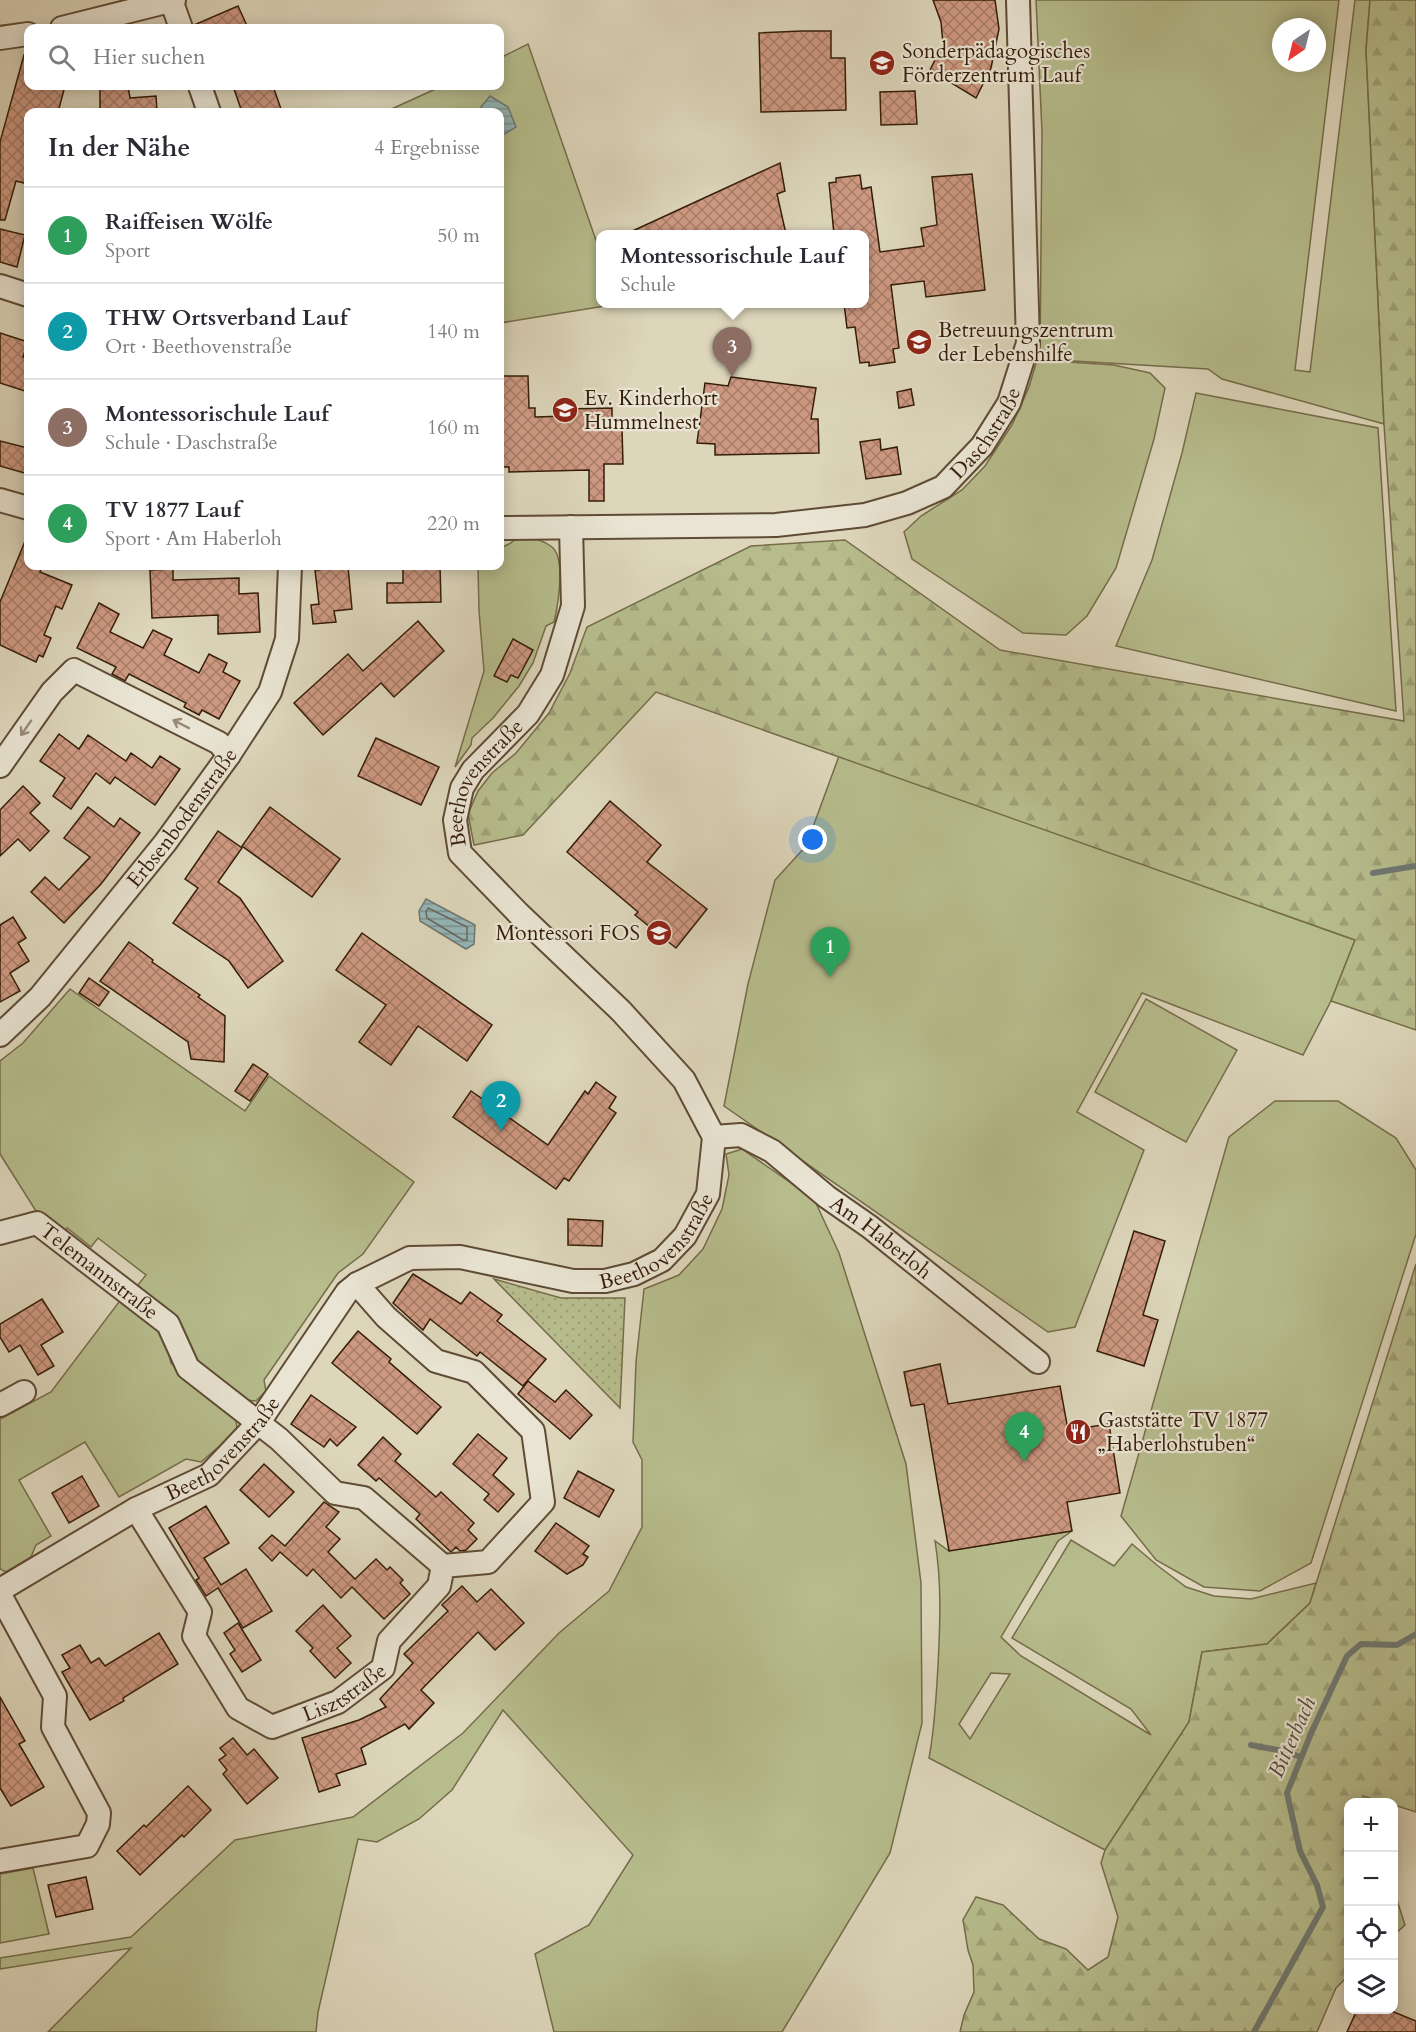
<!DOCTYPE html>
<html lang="de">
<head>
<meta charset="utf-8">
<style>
  body { margin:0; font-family:Cardo,serif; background:#f7f7f7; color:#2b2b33 }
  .controls { position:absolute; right:18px; bottom:18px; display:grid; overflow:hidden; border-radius:12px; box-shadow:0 3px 15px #0003 }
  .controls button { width:54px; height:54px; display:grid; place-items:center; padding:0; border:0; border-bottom:2px solid #e1e1e2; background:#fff; color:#2b2b33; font:30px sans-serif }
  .compass { position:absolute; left:1272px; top:18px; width:54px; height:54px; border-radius:50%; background:#fff; box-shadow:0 3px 15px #0003; rotate:215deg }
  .you { position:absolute; left:813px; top:840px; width:21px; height:21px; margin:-15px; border:4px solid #fff; border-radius:50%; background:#1a73e8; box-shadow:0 0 0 9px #1a73e833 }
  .badge { display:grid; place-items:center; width:39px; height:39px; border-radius:50%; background:#ea580c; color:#fff; font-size:20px; font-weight:700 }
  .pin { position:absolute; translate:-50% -50px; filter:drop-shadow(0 2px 3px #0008) }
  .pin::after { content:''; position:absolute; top:32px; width:21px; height:18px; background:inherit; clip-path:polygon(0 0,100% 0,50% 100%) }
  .popup { position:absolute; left:596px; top:230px; width:273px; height:78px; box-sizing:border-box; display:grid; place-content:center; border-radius:12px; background:#fff; filter:drop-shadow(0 2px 4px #0005); font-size:20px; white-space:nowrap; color:#7c7c81 }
  .popup b { font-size:22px; color:#2b2b33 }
  .popup::after { content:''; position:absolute; left:50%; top:100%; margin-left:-12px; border:12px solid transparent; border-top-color:#fff }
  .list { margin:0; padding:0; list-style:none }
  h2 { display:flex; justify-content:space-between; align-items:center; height:78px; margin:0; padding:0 24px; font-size:26px }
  h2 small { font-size:20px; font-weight:400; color:#7c7c81 }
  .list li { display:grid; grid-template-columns:39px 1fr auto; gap:18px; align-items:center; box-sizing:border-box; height:96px; padding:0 24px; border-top:2px solid #e1e1e2 }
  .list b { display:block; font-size:22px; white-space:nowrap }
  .list p { margin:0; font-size:20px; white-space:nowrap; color:#7c7c81 }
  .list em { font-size:20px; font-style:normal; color:#7c7c81 }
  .icon { flex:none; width:33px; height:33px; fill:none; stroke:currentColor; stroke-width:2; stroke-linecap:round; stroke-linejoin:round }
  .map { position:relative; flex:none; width:1416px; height:2032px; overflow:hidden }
  .search { position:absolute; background:#fff; box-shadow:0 3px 15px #0003; left:24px; top:24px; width:480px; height:66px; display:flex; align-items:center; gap:15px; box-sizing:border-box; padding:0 21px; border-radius:12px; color:#7c7c81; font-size:22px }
  .panel { position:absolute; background:#fff; box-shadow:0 3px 15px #0003; left:24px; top:108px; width:480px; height:462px; border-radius:12px }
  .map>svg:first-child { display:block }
  .green { fill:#b6bc8c; stroke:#766c4a; stroke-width:1.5; fill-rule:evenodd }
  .forest { fill:url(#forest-firs); stroke:#766c4a; stroke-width:1.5 }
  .park { fill:url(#park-dots); stroke:#766c4a; stroke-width:1.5 }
  .water { fill:url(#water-rules); stroke:#6f7972; stroke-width:1.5 }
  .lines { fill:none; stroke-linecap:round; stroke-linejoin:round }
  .shore { stroke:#656a60; stroke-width:1.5 }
  .stream { stroke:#6f7972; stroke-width:6 }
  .building { fill:url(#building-cross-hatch); stroke:#351d08; stroke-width:1.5 }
  .minor-casing { stroke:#5f4b35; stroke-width:26 }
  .minor { stroke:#e9e4d3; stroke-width:22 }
  .oneway { stroke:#988a78 }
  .labels { text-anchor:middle; stroke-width:4.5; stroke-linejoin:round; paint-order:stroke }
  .poi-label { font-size:21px; fill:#351d08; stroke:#e9e4d3; text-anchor:start }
  .street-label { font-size:21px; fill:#351d08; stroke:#e9e4d3 }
  .water-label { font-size:22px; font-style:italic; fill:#524b3d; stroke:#e9e4d3 }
</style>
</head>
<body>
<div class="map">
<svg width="1416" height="2032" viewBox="0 0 1416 2032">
  <defs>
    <pattern id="forest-firs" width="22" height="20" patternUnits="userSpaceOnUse" patternTransform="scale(1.5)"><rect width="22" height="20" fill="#b6bc8c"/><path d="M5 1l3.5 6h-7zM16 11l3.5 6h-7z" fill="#9da177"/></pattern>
    <pattern id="park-dots" width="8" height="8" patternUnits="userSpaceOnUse" patternTransform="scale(1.5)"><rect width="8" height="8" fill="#b6bc8c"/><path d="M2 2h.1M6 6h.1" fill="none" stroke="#9da177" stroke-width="1.8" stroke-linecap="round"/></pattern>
    <pattern id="water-rules" width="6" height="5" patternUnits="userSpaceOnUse" patternTransform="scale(1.5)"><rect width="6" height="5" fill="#95b7b9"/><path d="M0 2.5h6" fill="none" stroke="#7a9494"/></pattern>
    <pattern id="building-cross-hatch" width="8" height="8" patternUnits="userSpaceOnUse" patternTransform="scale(1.5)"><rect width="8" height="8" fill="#ce9982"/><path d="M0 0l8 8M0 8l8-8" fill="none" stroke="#a87c68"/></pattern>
  </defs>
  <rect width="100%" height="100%" fill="#ddd6bb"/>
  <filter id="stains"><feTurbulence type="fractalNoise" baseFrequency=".00333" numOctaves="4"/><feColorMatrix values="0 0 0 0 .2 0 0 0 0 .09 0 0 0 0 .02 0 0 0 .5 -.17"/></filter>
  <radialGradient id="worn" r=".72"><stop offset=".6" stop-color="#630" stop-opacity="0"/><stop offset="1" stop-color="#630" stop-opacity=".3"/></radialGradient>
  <g class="green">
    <path d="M1036 0H1339L1295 370 1310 372 1355 0H1370L1366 50 1384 424 1222 379 1208 369 1040 359 1042 132ZM1281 27H1317V63H1281Z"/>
    <path d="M528 44 600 252V304H617L500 323V112H385L442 86H500V58Z"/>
    <path d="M1037 360 1114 365 1150 373 1165 388 1154 439 1116 568 1087 616 1066 635 1023 633 912 559 904 532 921 516 962 490 985 466 1012 425 1029 387Z"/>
    <path d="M1196 393 1378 428 1396 711 1116 646 1152 560 1182 453Z"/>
    <path d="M520 536C532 538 542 539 552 547 566 559 558 605 554 622L546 626 533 663 519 686 493 718 472 738 471 745 455 767 484 671 479 611 478 566H500V548L509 544Z"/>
    <path d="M839 756 1355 940 1331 1001 1303 1055 1142 993 1077 1112 1144 1150 1075 1327 1048 1332 724 1106 748 984 775 880 806 846Z"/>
    <path d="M70 989 245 1111 269 1076 414 1182 363 1254 338 1273 264 1380 266 1391 256 1401 245 1400 194 1363 182 1328 138 1285 146 1275 98 1238 91 1247 67 1228 63 1235 41 1219 0 1154V1061L23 1043Z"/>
    <path d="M1146 999 1237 1050 1186 1142 1095 1092Z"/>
    <path d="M1275 1101H1338L1396 1138 1416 1170V1234L1311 1563 1260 1591 1204 1587 1156 1560 1121 1516 1229 1137Z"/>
    <path d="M742 1149 814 1199 839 1253 906 1464 921 1583 922 1723 890 1853 782 2032H554L535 1954 589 1925 633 1855 503 1710 452 1790 419 1819 377 1842 358 1839 318 2012 316 2032H48L131 1948 0 1969V1958L131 1937 235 1840 353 1817 463 1733 559 1633 609 1591 642 1527V1460L633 1442 636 1362 644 1289 679 1275 703 1249 722 1209 729 1175 726 1154Z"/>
    <path d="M122 1298 163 1330 171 1363 236 1418 237 1431 201 1462 186 1459 119 1497 85 1442 19 1480 51 1536 36 1545 31 1557 6 1572 0 1569V1419L51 1392Z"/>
    <path d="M1072 1531 1058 1541 1001 1637 1021 1656 1151 1735 1131 1709 1012 1638 1071 1540 1114 1566 1132 1544 1158 1566 1186 1587 1214 1596 1251 1599 1316 1583 1310 1603 1267 1644 1202 1652 1189 1722 1105 1850 929 1758C935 1727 936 1697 938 1666 940 1625 942 1583 935 1541L949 1551ZM991 1673 1010 1674 970 1739 959 1724Z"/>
    <path d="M33 1868 49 1934 0 1943V1874Z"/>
  </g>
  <g class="forest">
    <path d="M1370 0H1416V1030L1331 1001 1355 940 656 692 523 835 474 845 468 814 478 791 492 773 516 753 549 713 570 673 587 627 751 546 845 540 1000 650 1404 721 1384 424 1366 50Z"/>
    <path d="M1416 1264V1812L1394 1805V1802H1383L1363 1796 1364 1802H1348V1976L1336 1988 1317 2032H960L964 2015 974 1992 973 1965 968 1950 963 1920 976 1897 1003 1905 1039 1939 1066 1949 1088 1970 1108 1957 1118 1917 1101 1863 1105 1850 1189 1722 1202 1652 1267 1644 1310 1603Z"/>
    <path d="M1394 1891 1405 1925 1394 1935Z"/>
  </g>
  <path class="park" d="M494 1279 561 1298H625L620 1408Z"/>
  <g class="water">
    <path d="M490 96 508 107 516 127 503 135 500 134V112H477Z"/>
    <path d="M426 899 475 925 474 944 466 949 420 921 419 911Z"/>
  </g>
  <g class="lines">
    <path class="shore" d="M428 908 467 927V940H463L427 918 426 912Z"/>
    <g class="stream">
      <path d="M1373 873 1416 866"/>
      <path d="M1251 1745 1283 1751 1301 1757"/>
      <path d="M1254 2032 1323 1907 1317 1885 1300 1851 1287 1793 1312 1731 1347 1656 1361 1644 1397 1645 1416 1634"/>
    </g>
  </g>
  <g class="building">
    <path d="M933 0H995L999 29 991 68 976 98 930 70 943 44 941 22Z"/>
    <path d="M238 6 248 28H194V25Z"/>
    <path d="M802 31H831V58H845L846 110 761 112 759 33Z"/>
    <path d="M24 55 28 56V86H65L58 112H28V184L16 181 5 220H0V142Z"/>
    <path d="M100 86H128L130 98 156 96 157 112H100Z"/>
    <path d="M233 86H273L282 112H242Z"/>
    <path d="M915 91 917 124 881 125 880 92Z"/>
    <path d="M780 163 785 191 777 194 786 234H626Z"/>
    <path d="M972 174 985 290 926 297 924 281 891 285 899 348 893 349 895 362 869 366V362L860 363 855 327 847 328 844 303H864V234H834L829 183 836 182V178L860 175 862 189 871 187 880 252 924 246 921 228 937 225 932 177Z"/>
    <path d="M0 229 25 235 17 267 0 262Z"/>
    <path d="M0 333 28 342 23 357 28 358V392L0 383Z"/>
    <path d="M500 376H528L529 408H535V417L566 416V409L612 408V429H622L623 464H604V501H589V470L509 472V467H500Z"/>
    <path d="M731 377 816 388 811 419H818L819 453 715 455V444L697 443 705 383 728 386Z"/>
    <path d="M911 389 914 405 899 408 897 392Z"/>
    <path d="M880 439 881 450 897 447 901 474 866 479 860 442Z"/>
    <path d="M0 441 28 448V474L0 466Z"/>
    <path d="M28 534V566H42L40 572 72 585 62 609 56 606 44 635 51 638 43 657 39 655 36 662 0 645V602Z"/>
    <path d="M403 566H440L441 602 387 603V583H403Z"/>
    <path d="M348 567 352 609 334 611 336 622 313 624 311 605 319 604 315 570Z"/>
    <path d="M173 569V580L239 578V594L258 593 260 632 218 634V615L152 618 150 570Z"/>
    <path d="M99 603 119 614 110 632 143 648 153 630 172 639 164 655 199 673 209 654 227 663 223 672 240 681 219 719 202 710 199 715 184 707 186 703 129 674 125 681 112 674 116 667 77 648Z"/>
    <path d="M418 621 444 651 394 697 381 683 323 735 294 703 348 654 363 671Z"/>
    <path d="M513 639 533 650 518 678 511 675 507 682 494 676Z"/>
    <path d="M59 734 79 749 88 735 126 761 131 753 152 768 160 756 180 769 155 805 115 777 110 784 96 773 71 809 53 796 65 778 40 761Z"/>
    <path d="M376 738 439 767 421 805 358 776Z"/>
    <path d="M23 786 40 803 30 813 49 831 30 851 18 839 0 856V810Z"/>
    <path d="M610 801 661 845 647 862 707 909 676 948 635 915 638 912 567 852Z"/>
    <path d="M88 807 114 827 120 818 140 833 101 884 64 923 31 892 45 877 59 890 90 857 64 838Z"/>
    <path d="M270 807 340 859 312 897 242 846Z"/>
    <path d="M218 831 242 848 218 882 240 898 283 961 248 988 229 961 173 923 198 888 185 879Z"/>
    <path d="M13 917 26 938 18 943 29 961 10 973 20 991 0 1002V925Z"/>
    <path d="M362 933 492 1025 467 1061 418 1026 391 1065 359 1042 386 1005 336 970Z"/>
    <path d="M129 942 153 960 152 962 200 995 198 997 225 1016 224 1062 191 1059 188 1042 100 981Z"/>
    <path d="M89 978 109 992 99 1006 79 993Z"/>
    <path d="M253 1064 268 1074 250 1101 235 1091Z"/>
    <path d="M596 1082 616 1097 609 1108 616 1113 569 1181 564 1178 556 1189 453 1117 471 1091 548 1145 585 1091 588 1094Z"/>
    <path d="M568 1219 603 1221 602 1246 568 1245Z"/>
    <path d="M1134 1231 1165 1241 1143 1315 1158 1320 1144 1366 1097 1351Z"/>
    <path d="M413 1274 461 1304 470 1292 502 1315 497 1321 546 1359 523 1386 480 1352 477 1356 430 1319 423 1330 393 1303Z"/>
    <path d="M42 1299 63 1332 41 1345 54 1366 38 1375 20 1345 9 1352 0 1337V1324Z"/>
    <path d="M358 1331 391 1359 389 1362 441 1407 417 1434 332 1363Z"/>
    <path d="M940 1364 948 1404 1060 1386 1068 1430 1109 1424 1120 1493 1067 1502 1072 1531 949 1551 924 1404 911 1406 904 1372Z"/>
    <path d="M528 1381 555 1402 566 1390 592 1415 570 1439 518 1394Z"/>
    <path d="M311 1395 356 1427 337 1446 330 1439 324 1447 291 1424Z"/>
    <path d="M478 1434 507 1458 493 1475 514 1494 498 1512 484 1500 489 1494 453 1464Z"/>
    <path d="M383 1437 401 1454 395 1461 436 1497 441 1492 474 1523 468 1530 477 1539 466 1550 460 1551 456 1547 451 1552 416 1519 420 1514 379 1478 376 1481 358 1465Z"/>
    <path d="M264 1464 294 1492 269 1517 240 1490Z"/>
    <path d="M578 1471 614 1490 599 1517 564 1498Z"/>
    <path d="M82 1476 99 1506 69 1523 52 1493Z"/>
    <path d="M324 1502 339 1512 326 1527 340 1539 328 1552 355 1579 376 1559 387 1570 390 1567 403 1580 400 1583 410 1594 384 1619 352 1587 341 1598 313 1569 307 1576 280 1552 272 1561 259 1548 272 1535 285 1546Z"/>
    <path d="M206 1506 229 1543 204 1558 221 1585 246 1569 272 1611 243 1628 218 1588 206 1596 196 1580 199 1578 169 1528Z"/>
    <path d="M556 1523 589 1546 583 1554 588 1557 583 1565 567 1574 535 1551Z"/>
    <path d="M462 1586 477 1602 491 1589 524 1623 495 1650 478 1632 421 1690 434 1703 409 1729 405 1724 361 1748 366 1764 336 1774 340 1785 319 1792 302 1738 359 1720 386 1707 380 1699 413 1663 404 1654 448 1611 442 1605Z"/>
    <path d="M323 1605 351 1636 337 1648 351 1663 335 1678 310 1651 313 1648 296 1631Z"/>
    <path d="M238 1623 261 1660 242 1672 230 1654 235 1650 224 1633Z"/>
    <path d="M159 1633 178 1664 123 1698 124 1701 90 1720 62 1672 70 1668 62 1655 80 1645 91 1663 99 1658 105 1666Z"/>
    <path d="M0 1697 25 1741 19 1744 44 1787 11 1806 0 1788Z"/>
    <path d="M233 1738 247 1755 254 1749 278 1778 247 1804 223 1774 227 1770 219 1760 226 1755 220 1748Z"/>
    <path d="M188 1786 211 1810 184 1837 182 1835 140 1875 117 1851 144 1825 146 1827Z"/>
    <path d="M86 1877 93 1909 56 1917 48 1885Z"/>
    <path d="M1357 2010H1389L1416 2021V2032H1347Z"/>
  </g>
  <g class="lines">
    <g class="minor-casing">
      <g id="minor">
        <path d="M171 0 181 28"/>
        <path d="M62 28 174 0"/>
        <path d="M0 38 28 34"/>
        <path d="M200 86 209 112"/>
        <path d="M0 286 28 295"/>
        <path d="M0 500 28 508"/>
        <path id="s1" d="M500 528 776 525 865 515 907 503 943 487 982 446 1009 403 1028 343 1018 0"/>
        <path d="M0 766 52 692 74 670 219 743 229 755"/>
        <path id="s2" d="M0 1035 40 997 165 843 229 755 270 692 287 639 290 566"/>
        <path id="s3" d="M714 1137 741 1135 772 1151 827 1197 870 1227 1038 1362"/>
        <path id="s4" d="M0 1233 37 1223 168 1324 188 1368 279 1439 335 1493 364 1498 443 1566"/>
        <path d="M0 1405 24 1392"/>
        <path id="s5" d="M136 1509 200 1612 194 1636 238 1708 272 1727 338 1702 383 1668 389 1641 439 1586 443 1566 488 1562 543 1502 533 1431 474 1372 436 1361 386 1317 357 1284"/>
        <path id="s6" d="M0 1590 136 1509 209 1475 259 1422 347 1292 357 1284 410 1258 460 1257 573 1281H605L634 1274 662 1260 685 1236 708 1194 714 1137 684 1080 621 1011 518 913 460 853 455 820 462 788 473 770 528 714 552 675 573 606 571 527"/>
        <path d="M0 1595 55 1696 53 1727 99 1813 98 1824 87 1846 0 1861"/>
      </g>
    </g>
    <use href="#minor" class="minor"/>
  </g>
  <defs><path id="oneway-shaft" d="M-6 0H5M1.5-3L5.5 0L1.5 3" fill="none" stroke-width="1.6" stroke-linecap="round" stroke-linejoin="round" transform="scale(1.5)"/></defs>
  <g class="oneway">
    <use href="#oneway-shaft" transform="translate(181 724) rotate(-153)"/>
    <use href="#oneway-shaft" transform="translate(26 728) rotate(125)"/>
  </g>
  <defs>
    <g id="school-disc" transform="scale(1.35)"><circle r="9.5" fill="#8f2418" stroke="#e9e4d3"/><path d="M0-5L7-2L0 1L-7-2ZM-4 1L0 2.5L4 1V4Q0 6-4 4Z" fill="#fff"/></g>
    <g id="restaurant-disc" transform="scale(1.35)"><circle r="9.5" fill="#8f2418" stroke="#e9e4d3"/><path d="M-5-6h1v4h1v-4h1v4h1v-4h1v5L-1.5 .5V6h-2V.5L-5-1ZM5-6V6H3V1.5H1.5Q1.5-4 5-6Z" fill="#fff"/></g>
  </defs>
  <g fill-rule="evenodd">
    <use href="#school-disc" x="882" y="63"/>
    <use href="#school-disc" x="919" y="342"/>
    <use href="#school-disc" x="565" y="410"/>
    <use href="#school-disc" x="659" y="933"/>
    <use href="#restaurant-disc" x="1078" y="1432"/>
  </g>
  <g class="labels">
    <g class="poi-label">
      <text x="902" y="58">Sonderpädagogisches<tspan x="902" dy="24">Förderzentrum Lauf</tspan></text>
      <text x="938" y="337">Betreuungszentrum<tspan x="938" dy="24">der Lebenshilfe</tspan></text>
      <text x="584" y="405">Ev. Kinderhort<tspan x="584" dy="24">Hummelnest</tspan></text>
      <text x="640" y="940" text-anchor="end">Montessori FOS</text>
      <text x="1098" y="1427">Gaststätte TV 1877<tspan x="1098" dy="24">„Haberlohstuben“</tspan></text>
    </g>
    <g class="street-label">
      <text dy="7" stroke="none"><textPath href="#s1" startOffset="518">Daschstraße</textPath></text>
      <text dy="7" stroke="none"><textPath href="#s6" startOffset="1401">Beethovenstraße</textPath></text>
      <text dy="7" stroke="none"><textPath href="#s2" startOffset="284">Erbsenbodenstraße</textPath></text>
      <text dy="7" stroke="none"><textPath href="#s6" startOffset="806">Beethovenstraße</textPath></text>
      <text dy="7" stroke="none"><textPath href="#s3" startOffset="201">Am Haberloh</textPath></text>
      <text dy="7" stroke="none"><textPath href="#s4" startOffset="117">Telemannstraße</textPath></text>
      <text dy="7" stroke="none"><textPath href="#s6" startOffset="266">Beethovenstraße</textPath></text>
      <text dy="7" stroke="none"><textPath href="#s5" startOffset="350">Lisztstraße</textPath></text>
    </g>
    <g class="water-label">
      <text transform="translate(1291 1737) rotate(-66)" y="8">Bitterbach</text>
    </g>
  </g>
  <rect width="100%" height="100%" filter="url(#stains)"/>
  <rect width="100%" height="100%" fill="url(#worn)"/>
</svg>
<div class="controls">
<button>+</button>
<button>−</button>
<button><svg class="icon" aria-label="locate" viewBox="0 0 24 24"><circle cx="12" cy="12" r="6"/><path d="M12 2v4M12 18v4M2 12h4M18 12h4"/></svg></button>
<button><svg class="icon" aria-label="layers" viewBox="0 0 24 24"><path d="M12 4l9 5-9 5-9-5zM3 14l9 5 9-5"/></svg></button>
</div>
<svg class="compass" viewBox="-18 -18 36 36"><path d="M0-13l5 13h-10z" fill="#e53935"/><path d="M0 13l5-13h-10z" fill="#7c7c81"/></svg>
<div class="you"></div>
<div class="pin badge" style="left:830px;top:977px;background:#2e9e5b">1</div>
<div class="pin badge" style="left:501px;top:1131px;background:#0f9aa8">2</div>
<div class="pin badge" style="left:732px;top:377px;background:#8d6e63">3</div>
<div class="popup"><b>Montessorischule Lauf</b>Schule</div>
<div class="pin badge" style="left:1024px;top:1462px;background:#2e9e5b">4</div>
<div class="search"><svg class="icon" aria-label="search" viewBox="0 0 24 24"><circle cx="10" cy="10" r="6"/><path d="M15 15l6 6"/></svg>Hier suchen</div>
<section class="panel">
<h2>In der Nähe<small>4 Ergebnisse</small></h2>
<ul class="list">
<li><span class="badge" style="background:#2e9e5b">1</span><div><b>Raiffeisen Wölfe</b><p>Sport</p></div><em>50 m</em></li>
<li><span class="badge" style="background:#0f9aa8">2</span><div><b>THW Ortsverband Lauf</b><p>Ort · Beethovenstraße</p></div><em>140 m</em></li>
<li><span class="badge" style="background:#8d6e63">3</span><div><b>Montessorischule Lauf</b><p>Schule · Daschstraße</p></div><em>160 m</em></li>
<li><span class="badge" style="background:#2e9e5b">4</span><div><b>TV 1877 Lauf</b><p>Sport · Am Haberloh</p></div><em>220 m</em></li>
</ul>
</section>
</div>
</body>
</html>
